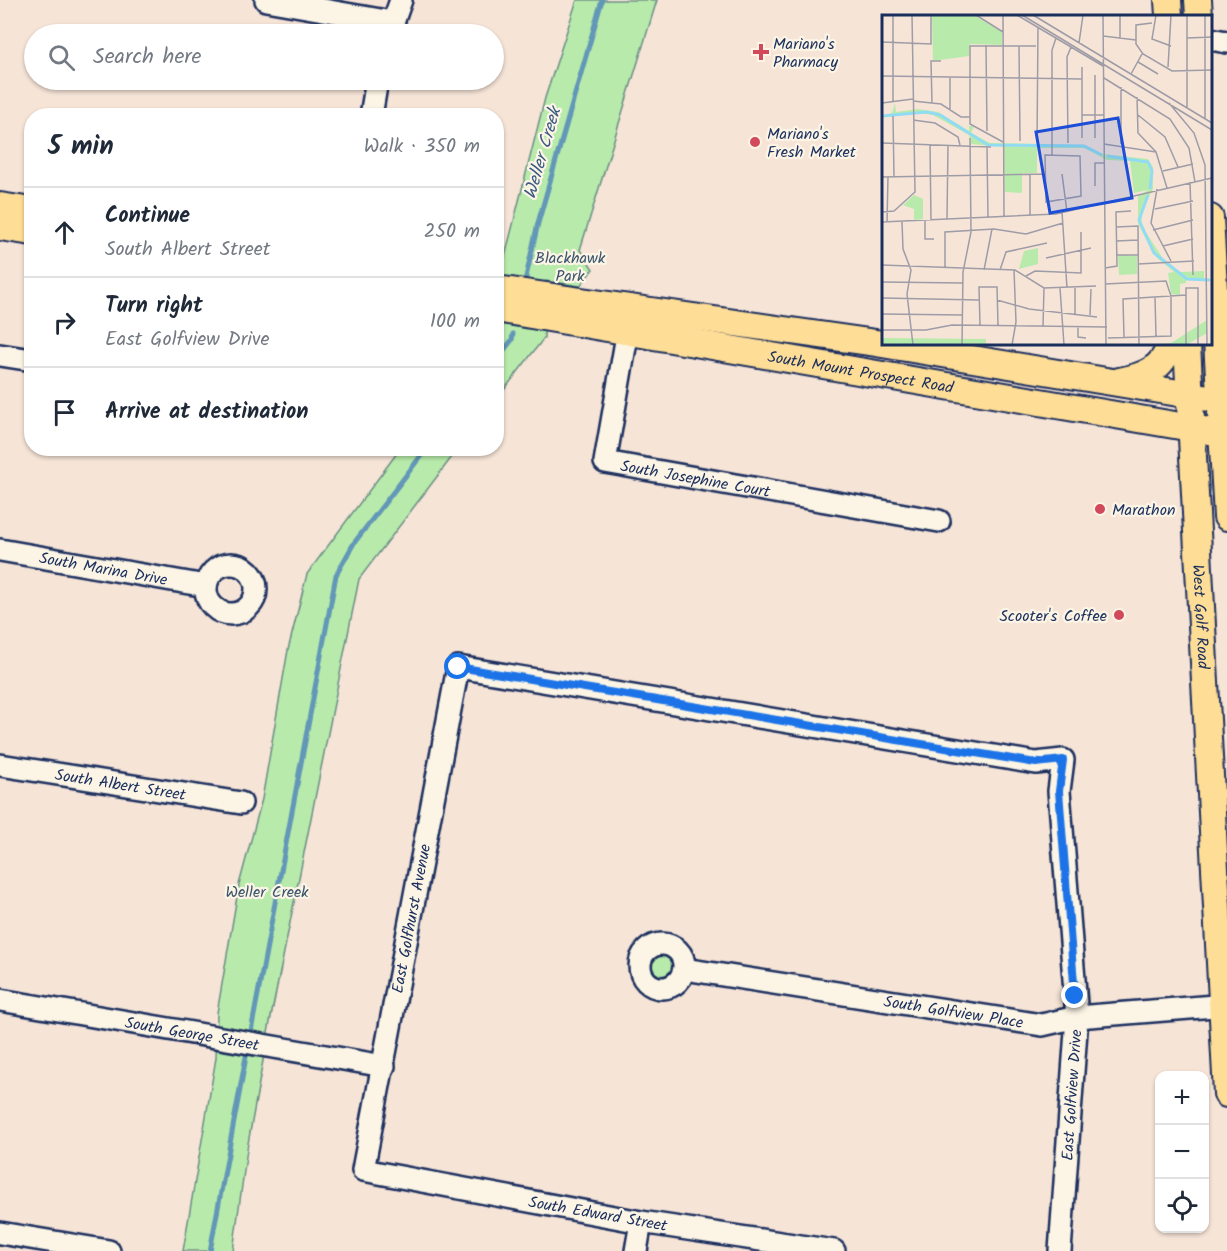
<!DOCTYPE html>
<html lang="en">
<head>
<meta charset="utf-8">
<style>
  body { margin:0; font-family:Kalam,sans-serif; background:#f2f2f3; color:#1f2937 }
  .controls { position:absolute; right:18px; bottom:18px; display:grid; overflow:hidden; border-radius:12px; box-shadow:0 2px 4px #0004 }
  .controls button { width:54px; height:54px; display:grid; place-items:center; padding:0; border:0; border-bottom:2px solid #e0e1e3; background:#fff; color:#1f2937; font:30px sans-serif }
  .stop { position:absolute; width:18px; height:18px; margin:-14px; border:4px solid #1a73e8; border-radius:50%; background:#fff }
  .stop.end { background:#1a73e8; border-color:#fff; box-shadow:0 2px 6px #0008 }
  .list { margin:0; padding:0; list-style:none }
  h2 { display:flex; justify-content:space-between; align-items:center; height:78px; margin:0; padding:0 24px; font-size:26px }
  h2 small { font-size:20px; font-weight:400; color:#747a83 }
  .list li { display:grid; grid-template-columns:39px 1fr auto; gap:18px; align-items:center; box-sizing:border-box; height:90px; padding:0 24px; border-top:2px solid #e0e1e3 }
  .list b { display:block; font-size:22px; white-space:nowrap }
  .list p { margin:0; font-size:20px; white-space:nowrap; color:#747a83 }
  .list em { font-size:20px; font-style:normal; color:#747a83 }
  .icon { flex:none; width:33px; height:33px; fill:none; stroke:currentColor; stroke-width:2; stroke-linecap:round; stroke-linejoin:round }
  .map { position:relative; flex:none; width:1227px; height:1251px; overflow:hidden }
  .search { position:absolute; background:#fff; box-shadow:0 2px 4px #0004; left:24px; top:24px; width:480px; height:66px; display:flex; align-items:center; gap:15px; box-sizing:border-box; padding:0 21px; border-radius:33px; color:#747a83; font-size:22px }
  .panel { position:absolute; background:#fff; box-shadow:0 2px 4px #0004; left:24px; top:108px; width:480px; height:348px; border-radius:24px }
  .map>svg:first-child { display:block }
  .green { fill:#b8ebab; stroke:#6a8d84; stroke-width:1.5 }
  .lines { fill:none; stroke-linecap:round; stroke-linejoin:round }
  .stream { stroke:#6297b7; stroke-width:5 }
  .minor-casing { stroke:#1b2f5e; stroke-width:26 }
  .major-casing { stroke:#1b2f5e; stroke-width:30 }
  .minor { stroke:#fcf5e5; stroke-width:21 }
  .major { stroke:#fedd96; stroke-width:26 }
  .route { stroke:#1a73e8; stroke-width:8 }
  .poi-dot { fill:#d1495b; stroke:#fcf5e5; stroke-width:2 }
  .labels { text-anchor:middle; stroke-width:4.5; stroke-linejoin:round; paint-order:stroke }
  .poi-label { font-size:16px; fill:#1b2f5e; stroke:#fcf5e5; text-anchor:start }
  .park-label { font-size:16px; fill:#3a556d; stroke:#fcf5e5 }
  .street-label { font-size:16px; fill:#1b2f5e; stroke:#fcf5e5 }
  .water-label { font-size:18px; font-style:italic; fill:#395a83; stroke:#fcf5e5 }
  .inset-river { fill:none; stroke:#92dcf3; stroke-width:3 }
  .inset-road { fill:none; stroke:#9e9ca7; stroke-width:1.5 }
  .view { fill:#1d4ed8; fill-opacity:0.15; stroke:#1d4ed8; stroke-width:3 }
  .inset-edge { fill:none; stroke:#1b2f5e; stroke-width:3 }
</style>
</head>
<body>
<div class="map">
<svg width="1227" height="1251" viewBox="0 0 1227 1251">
  <rect width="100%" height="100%" fill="#f6e4d7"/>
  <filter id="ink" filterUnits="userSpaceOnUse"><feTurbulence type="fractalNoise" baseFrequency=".0167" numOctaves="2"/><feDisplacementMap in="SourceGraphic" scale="12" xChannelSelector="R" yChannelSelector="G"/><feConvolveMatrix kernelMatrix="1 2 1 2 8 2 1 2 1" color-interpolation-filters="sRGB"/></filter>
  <g filter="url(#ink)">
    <g class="green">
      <path d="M577 0H657L580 250 593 269 580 286 546 281 544 338 497 399V288L545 98Z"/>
      <path d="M400 449H458L359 579 270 1022 247 1149 233 1251H183L216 1058 217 1013 239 885 262 799 288 650 307 574Z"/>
      <circle cx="661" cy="968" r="13"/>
    </g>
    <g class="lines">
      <g class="stream">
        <path d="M524 286 538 223 602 0"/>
        <path d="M496 360 512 340 513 334"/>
        <path d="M250 1037 336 575 354 543 427 448"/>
        <path d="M210 1251 248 1046"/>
      </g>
      <g class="minor-casing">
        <g id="minor">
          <path d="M266 0 392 22"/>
          <path d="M389 34 401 0"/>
          <path d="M1210 39 1227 42"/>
          <path d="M371 116 377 80"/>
          <path id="s1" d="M630 318 605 462 939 521"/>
          <path d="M0 355 32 360"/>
          <path id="s2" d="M0 550 206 586"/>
          <circle cx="231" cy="589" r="25"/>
          <path id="s3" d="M0 765 241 803"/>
          <circle cx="662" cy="966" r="22"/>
          <path id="s4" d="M684 969 1042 1025 1077 1017 1227 1005"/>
          <path id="s5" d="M0 1000 384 1066"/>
          <path d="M0 1233 109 1251"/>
          <path d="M636 1251 641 1222"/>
          <path id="s6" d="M834 1251 641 1222 363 1170 458 667 1036 763 1063 760 1059 791 1077 1017 1060 1251"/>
        </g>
      </g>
      <g class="major-casing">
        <g id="major">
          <path d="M1168 0 1169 16"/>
          <path d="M1198 0 1199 16"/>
          <path d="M0 206 32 211"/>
          <path d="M1210 218 1227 517"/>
          <path d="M0 227 32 232"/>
          <path d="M496 289 876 343 1227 401"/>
          <path id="s7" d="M496 309 1227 434"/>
          <path id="s8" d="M1187 344 1227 1094"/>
          <path d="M1119 381C1143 377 1164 369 1170 344"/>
        </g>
      </g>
      <use href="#minor" class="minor"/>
      <use href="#major" class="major"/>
    </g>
  </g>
  <g class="lines" filter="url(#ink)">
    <path class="route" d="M458 667 1036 763 1063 760 1059 791 1075 996"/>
  </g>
  <g class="poi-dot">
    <path d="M758 43h6v6h6v6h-6v6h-6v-6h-6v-6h6z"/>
    <circle cx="755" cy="142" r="6"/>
    <circle cx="1100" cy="509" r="6"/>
    <circle cx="1119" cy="615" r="6"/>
  </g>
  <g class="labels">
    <g class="poi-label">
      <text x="773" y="49">Mariano's<tspan x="773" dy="18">Pharmacy</tspan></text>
      <text x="767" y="139">Mariano's<tspan x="767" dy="18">Fresh Market</tspan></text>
      <text x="1112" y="515">Marathon</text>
      <text x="1107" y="621" text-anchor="end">Scooter's Coffee</text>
    </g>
    <g class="park-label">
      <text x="570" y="263">Blackhawk<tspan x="570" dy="18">Park</tspan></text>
      <text x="267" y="897">Weller Creek</text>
    </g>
    <g class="street-label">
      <text dy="6" stroke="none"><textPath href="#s7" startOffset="370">South Mount Prospect Road</textPath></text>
      <text dy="6" stroke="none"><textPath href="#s1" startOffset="238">South Josephine Court</textPath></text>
      <text dy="6" stroke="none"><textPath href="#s2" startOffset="105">South Marina Drive</textPath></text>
      <text dy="6" stroke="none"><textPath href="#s8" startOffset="273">West Golf Road</textPath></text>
      <text dy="6" stroke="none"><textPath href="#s3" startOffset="122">South Albert Street</textPath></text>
      <text dy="6" stroke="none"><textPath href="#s6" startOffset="734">East Golfhurst Avenue</textPath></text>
      <text dy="6" stroke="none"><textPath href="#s4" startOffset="273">South Golfview Place</textPath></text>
      <text dy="6" stroke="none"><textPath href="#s5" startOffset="195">South George Street</textPath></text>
      <text transform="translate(1071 1095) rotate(-86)" y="6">East Golfview Drive</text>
      <text transform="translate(598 1213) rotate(10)" y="6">South Edward Street</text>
    </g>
    <g class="water-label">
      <text transform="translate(542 153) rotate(-74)" y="6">Weller Creek</text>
    </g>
  </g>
  <g transform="translate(882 15)">
    <rect width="330" height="330" fill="#f6e4d7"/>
    <path d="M50 0H92L120 17V30L88 29 87 41 51 46ZM13 88 14 97 36 94 56 97 87 116V111H92L89 118 108 128 202 130 221 139 266 144 271 152V174L261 192 259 210 286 251 298 257 322 256V265L304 264V268L298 269V280L289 279 286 258 292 257 274 242 256 209V181L266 175 252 178 248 146 225 145 202 133H155V158H140V178L123 177 122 132 89 129 87 120 51 100 33 97 0 102 10 98ZM32 180 41 184V204L32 205V194L21 190ZM156 233V249L137 254 142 236ZM236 240 255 241V259L237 260ZM325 305V318L304 330H260L289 328ZM0 323 104 324V330H0Z" fill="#b8ebab"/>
    <path class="inset-river" d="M0 101 45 97 58 100 106 130 202 131 220 140M225 141 266 147 270 156 268 174M266 180 257 205 272 238 305 264 328 265"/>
    <path class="inset-road" d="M11 0V87M94 0 121 17M121 0 122 203M135 0 221 51M140 0 330 115M151 0 330 108M221 0 224 330M238 0V23M274 0 270 24 289 31M270 8 254 10V29L261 39 290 56 330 55M221 21 254 25M305 23 330 22M0 27 49 29V0M197 28 201 0M104 30 105 116M137 31 138 126M256 47 276 59M200 52V123M286 52 289 0M249 59 260 39M213 60V123M0 61 200 64M222 63 288 104 307 133 313 167M239 72V129M255 82 256 118 274 137 285 173M31 86 59 89 79 102H88M0 88 31 84M50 88 49 46H59M287 88 312 118 323 150 325 330M305 92V0M68 95V63M200 100H222M256 100 283 122 296 152M11 101 12 162M323 103V0M31 105 53 108 76 122 78 130M121 127 88 109V31H154M0 128 109 132M155 128 156 13M186 128 185 42 189 32M48 129 49 206M222 129 274 137M105 132 106 203M163 140 198 141 199 181 164 187ZM170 140V35L174 23M281 156 311 149M148 159V201M180 159 185 197M0 162 163 159M308 167 311 260M213 171V148H222M275 174 269 208 289 246M273 194 311 186M0 197 12 196 33 177 30 0M180 197 185 273M65 204 66 130M43 206V224H52M0 207 174 199 330 163M5 207 6 162M20 207 21 234 29 255 25 279 31 330M234 212 256 211 257 330M271 215 311 205M234 226 256 225M281 231 311 224M234 240H256M164 243 209 233M256 249 312 246M0 250 133 255 162 273 214 271M63 252V217L112 214 144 219 181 208M223 253 235 251 234 197 249 196M102 255 110 214M118 255 124 237 165 228M144 261 153 256 199 258V217M0 267 81 268M223 269 284 266 289 281V321L226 323M178 273 182 330M193 273V299M273 282 274 321M0 283 97 285M115 285 147 294 215 302M0 299 81 300M208 300 209 274M98 310 97 272H115L116 310M161 311 162 273M196 312V322L204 323M0 315H44L70 310 225 312M242 322 241 284 304 280M80 330 81 257 89 217 88 123M130 330 134 307 132 255M304 330V273H316V330"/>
    <path class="view" d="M236 103 250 183 168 198 154 117Z"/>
    <rect width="330" height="330" class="inset-edge"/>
  </g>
</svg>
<div class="controls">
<button>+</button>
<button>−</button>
<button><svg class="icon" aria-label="locate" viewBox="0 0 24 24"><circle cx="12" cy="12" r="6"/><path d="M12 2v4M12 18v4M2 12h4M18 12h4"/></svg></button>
</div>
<div class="stop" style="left:458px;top:667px"></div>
<div class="stop end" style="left:1075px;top:996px"></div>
<div class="search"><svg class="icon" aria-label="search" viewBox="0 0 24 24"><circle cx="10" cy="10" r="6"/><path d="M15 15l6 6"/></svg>Search here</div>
<section class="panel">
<h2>5 min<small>Walk · 350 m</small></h2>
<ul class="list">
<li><svg class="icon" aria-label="ahead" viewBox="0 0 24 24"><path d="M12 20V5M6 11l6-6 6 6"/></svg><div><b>Continue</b><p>South Albert Street</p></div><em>250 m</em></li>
<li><svg class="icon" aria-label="right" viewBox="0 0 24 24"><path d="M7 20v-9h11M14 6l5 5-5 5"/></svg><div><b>Turn right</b><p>East Golfview Drive</p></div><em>100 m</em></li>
<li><svg class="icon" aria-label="arrive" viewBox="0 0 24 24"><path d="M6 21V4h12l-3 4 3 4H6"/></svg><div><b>Arrive at destination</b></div></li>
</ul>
</section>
</div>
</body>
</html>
